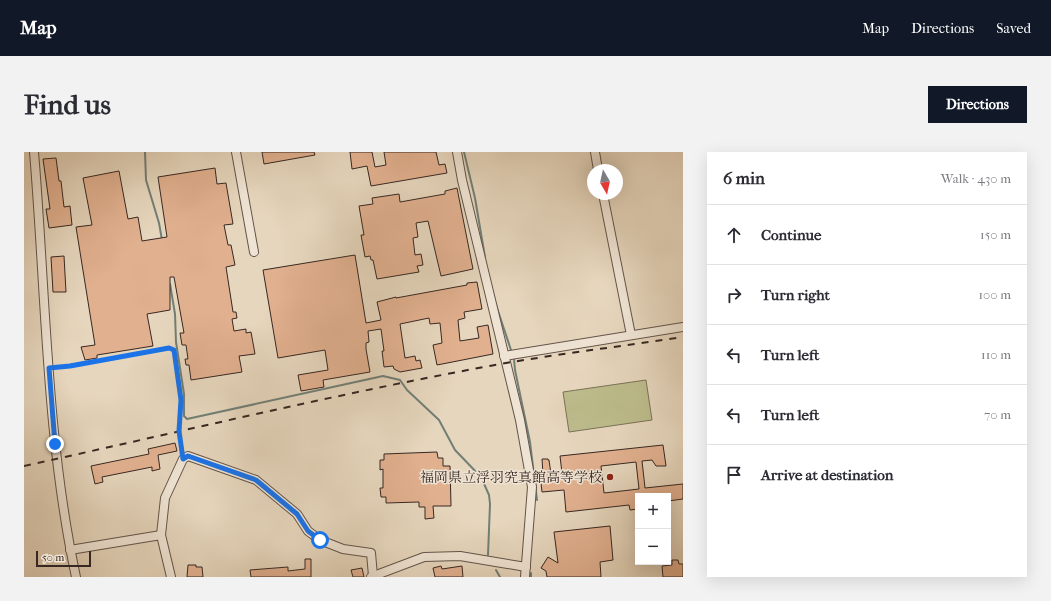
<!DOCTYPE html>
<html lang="en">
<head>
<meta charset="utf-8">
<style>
  body { margin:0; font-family:"IM FELL French Canon","Noto Serif JP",serif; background:#f2f2f3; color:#2b2b33 }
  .controls { position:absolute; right:12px; bottom:12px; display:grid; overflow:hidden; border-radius:0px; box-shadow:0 4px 16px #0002 }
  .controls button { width:36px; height:36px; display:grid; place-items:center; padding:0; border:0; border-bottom:1px solid #e1e1e2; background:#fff; color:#2b2b33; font:20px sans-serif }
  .compass { position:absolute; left:563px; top:12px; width:36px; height:36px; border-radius:50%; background:#fff; box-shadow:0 4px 16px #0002; rotate:171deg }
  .scale { position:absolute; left:12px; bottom:10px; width:55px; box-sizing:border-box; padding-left:4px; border:2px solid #372823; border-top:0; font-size:11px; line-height:14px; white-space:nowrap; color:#372823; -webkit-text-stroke:3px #efe4d4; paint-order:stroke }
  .stop { position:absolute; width:12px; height:12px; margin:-9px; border:3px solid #1a73e8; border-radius:50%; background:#fff }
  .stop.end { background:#1a73e8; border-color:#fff; box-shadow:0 1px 4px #0008 }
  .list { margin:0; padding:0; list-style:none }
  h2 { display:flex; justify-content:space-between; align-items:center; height:52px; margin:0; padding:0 16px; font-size:17px }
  h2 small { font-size:13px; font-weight:400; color:#7c7c81 }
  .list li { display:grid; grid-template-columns:26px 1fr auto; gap:12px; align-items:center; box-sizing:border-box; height:60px; padding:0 16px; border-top:1px solid #e1e1e2 }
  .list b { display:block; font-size:15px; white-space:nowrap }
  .list em { font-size:13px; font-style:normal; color:#7c7c81 }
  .icon { flex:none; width:22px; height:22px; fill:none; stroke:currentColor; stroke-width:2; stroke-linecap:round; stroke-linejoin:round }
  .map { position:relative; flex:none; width:659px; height:425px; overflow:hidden; border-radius:0px }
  header { display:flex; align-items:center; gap:24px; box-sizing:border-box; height:56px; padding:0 20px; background:#111827; color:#fff }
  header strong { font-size:19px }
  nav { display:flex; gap:22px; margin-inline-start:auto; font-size:14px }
  .intro { display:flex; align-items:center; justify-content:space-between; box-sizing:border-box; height:96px; padding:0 24px }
  h1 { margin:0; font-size:28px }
  .button { padding:10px 18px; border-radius:0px; background:#111827; color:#fff; font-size:14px; font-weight:700 }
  main { display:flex; gap:24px; padding:0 24px }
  aside { flex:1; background:#fff; border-radius:0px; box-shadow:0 4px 16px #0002 }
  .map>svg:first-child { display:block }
  .green { fill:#bdbc8c; stroke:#7a7258 }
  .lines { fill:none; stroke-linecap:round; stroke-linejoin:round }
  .stream { stroke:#717f76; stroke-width:2 }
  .building { fill:#e1b08f; stroke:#372823; fill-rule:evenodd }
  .minor-casing { stroke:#63544a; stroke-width:10 }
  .path { stroke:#372823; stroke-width:1.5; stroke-dasharray:3 2; stroke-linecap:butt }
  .minor { stroke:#efe4d4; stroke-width:8 }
  .rail { stroke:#372823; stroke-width:2; stroke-dasharray:7 7; stroke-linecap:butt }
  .route { stroke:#1a73e8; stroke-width:5 }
  .poi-dot { fill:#8f2418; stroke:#efe4d4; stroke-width:1.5 }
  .labels { text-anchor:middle; stroke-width:3; stroke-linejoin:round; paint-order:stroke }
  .poi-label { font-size:14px; fill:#372823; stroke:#efe4d4; text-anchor:end }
</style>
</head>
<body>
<header>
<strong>Map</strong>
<nav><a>Map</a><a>Directions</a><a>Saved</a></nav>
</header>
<div class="intro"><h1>Find us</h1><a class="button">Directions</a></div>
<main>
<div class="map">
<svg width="659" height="425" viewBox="0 0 659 425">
  <rect width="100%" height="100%" fill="#e6d6bd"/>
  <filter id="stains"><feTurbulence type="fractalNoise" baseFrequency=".005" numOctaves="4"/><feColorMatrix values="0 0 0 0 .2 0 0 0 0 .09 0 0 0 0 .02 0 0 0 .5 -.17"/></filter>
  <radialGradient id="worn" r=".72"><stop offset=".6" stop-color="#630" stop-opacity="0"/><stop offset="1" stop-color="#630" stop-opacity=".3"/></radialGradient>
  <path class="green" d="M622 228 628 268 545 280 539 240Z"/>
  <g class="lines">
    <g class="stream">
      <path d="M121 0 122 28 135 71 138 88"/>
      <path d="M440 0 451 46 461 105"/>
      <path d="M146 132 151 162 152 190 160 242V264L163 267 359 224 376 228 383 238 415 268 431 298 457 325 465 343 466 352 464 403"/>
      <path d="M471 150 487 198"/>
      <path d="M490 207 491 218 506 290 513 348"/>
      <path d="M472 418 476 425"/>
      <path d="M507 425V421"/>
    </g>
  </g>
  <g class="building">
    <path d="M238 0H290L291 3 240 12Z"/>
    <path d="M326 0H348L351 15 362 13 360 0H412L415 13 421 12 423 21 347 34 343 14 328 17Z"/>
    <path d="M32 6 35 29H37L40 55 46 54 48 73 25 76 22 57H26L19 7Z"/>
    <path d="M191 16 193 32 202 31 209 72 200 73 204 93H207L211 113 202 115 209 160H212L213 166 208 167 210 179 222 177V181L227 180 231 202 215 204 218 220 167 228 165 213H162L161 207H164L162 193H158L156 181H160L150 125H146V158L123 162 129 194 73 203V206L61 208 57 195 71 193 52 75 68 73 59 26 95 19 104 67 114 65 118 89 143 85 134 25Z"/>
    <path d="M433 36 449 117 417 124 404 69 392 71 394 85 389 86 391 103 397 102 399 113 393 114 395 120 353 127 349 108H347L346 104 341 105 337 83H340L335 54 349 52 348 46 375 42 376 50 421 42V39Z"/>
    <path d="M331 103 342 171 357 168 353 150 372 145V146L443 133V131L453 130 458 157 440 160 441 166 434 168 436 189 455 186 453 175 464 173 469 202 413 213 409 193 418 191 416 171 406 172 405 166 376 172 381 206 391 204 392 209 396 208 398 216 376 220 370 217 369 214 360 215 358 199H360L357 177 344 179 345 190 342 191V197L346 220 299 228 300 235 277 239 274 223 304 218 301 198 254 206 239 118Z"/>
    <path d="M40 104 42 140H29L27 105Z"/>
    <path d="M151 291 153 299 134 303 136 317 128 319V315L78 325 79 330 71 332 67 314 125 302 124 297Z"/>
    <path d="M639 293 642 314H632L628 308 618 309 621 336 659 332V347L644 349V344H614V357L606 358 605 353 542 360 540 338 518 340 516 323H519L518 307H524V308H525L527 322 538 321 536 304ZM612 310 615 337 580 341 577 314Z"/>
    <path d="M413 300 414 306H419V314H426L427 354H409L410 366 401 367V355H395V350L362 351V345H357L356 336H359V317L356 318V308H360V302Z"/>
    <path d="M586 374 589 408 576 410 577 425H523L522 419 517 416 524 405 534 411 530 380Z"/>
    <path d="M281 407H287V425H227L226 418 264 415V419L281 417Z"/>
    <path d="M648 408H654L655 412H659V425H639L638 414 648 413Z"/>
    <path d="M164 413H172V415H178L179 425H163Z"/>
    <path d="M417 414 418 417 438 414 439 425H411L409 416Z"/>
    <path d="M338 416 340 425H329L327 418Z"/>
  </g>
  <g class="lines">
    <g class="minor-casing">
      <g id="minor">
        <path d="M10 0C22 142 22 286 52 425"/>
        <path d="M212 0 230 100"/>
        <path d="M433 0 438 28 496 268 508 335 501 425"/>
        <path d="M571 0 574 18"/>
        <path d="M579 42 607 183"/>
        <path d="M480 204 659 175"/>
        <path d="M137 383 141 346 159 307 164 304 232 328 273 362 284 379 296 388 319 397 347 401 349 424"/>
        <path d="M46 398 137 383 147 425"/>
        <path d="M347 425 400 405 436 404 502 415"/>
      </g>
    </g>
    <path class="path" d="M32 215 145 196 150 198 157 247 155 279 158 299"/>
    <use href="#minor" class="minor"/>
    <path class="rail" d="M0 314C160 279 320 240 482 211 541 201 600 194 659 185"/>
  </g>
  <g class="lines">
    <path class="route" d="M31 292 25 216 46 214 145 196 150 198 157 248 155 279 159 307 164 304 232 328 273 362 284 379 296 388"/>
  </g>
  <circle class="poi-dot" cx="586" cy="325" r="4"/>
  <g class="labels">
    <g class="poi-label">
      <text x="578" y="330">福岡県立浮羽究真館高等学校</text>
    </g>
  </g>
  <rect width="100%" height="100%" filter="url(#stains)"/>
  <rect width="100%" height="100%" fill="url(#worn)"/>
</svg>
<div class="controls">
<button>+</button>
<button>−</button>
</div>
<svg class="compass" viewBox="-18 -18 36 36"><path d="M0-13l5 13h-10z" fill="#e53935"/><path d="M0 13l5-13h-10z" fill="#7c7c81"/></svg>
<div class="scale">50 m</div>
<div class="stop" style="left:296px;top:388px"></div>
<div class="stop end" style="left:31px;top:292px"></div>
</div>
<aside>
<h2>6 min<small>Walk · 430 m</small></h2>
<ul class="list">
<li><svg class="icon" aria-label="ahead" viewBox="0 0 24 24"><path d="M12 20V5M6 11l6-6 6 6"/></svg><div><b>Continue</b></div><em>150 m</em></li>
<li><svg class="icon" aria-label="right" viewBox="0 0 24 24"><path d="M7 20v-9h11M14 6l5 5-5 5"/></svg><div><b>Turn right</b></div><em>100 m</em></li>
<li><svg class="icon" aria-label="left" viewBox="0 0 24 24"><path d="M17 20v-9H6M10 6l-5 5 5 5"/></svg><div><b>Turn left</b></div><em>110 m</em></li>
<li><svg class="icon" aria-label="left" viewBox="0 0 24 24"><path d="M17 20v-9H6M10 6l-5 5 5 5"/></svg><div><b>Turn left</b></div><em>70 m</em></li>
<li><svg class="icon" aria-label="arrive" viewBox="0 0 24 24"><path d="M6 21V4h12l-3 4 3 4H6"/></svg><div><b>Arrive at destination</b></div></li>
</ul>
</aside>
</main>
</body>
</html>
